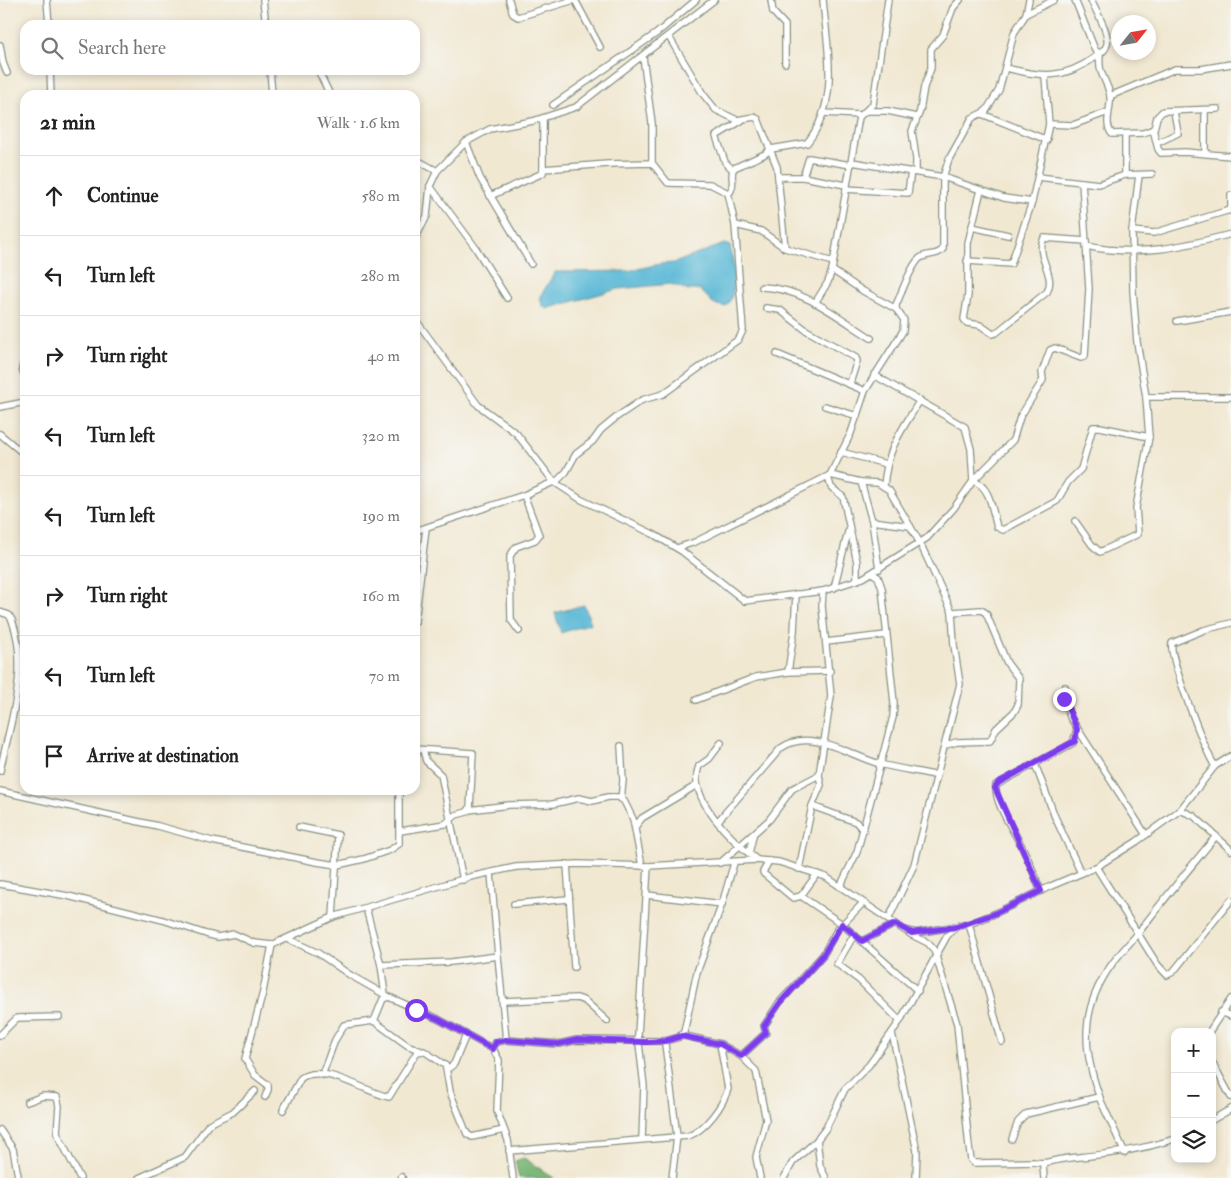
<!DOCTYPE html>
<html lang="en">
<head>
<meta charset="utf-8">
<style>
  body { margin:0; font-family:"IM FELL Double Pica",serif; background:#f6f6f6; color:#222 }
  .controls { position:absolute; right:15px; bottom:15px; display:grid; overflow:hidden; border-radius:10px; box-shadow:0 2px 8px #0003 }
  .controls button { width:45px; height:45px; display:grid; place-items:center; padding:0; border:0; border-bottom:1px solid #e0e0e0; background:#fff; color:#222; font:25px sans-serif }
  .compass { position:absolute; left:1111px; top:15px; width:45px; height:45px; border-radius:50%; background:#fff; box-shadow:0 2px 8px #0003; rotate:59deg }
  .stop { position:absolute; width:15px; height:15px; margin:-11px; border:4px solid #7c3aed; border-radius:50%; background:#fff }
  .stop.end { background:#7c3aed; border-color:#fff; box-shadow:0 1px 5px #0008 }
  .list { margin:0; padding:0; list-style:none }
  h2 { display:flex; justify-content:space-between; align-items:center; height:65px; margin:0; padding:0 20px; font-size:21px }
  h2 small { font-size:16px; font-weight:400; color:#767676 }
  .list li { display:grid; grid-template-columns:32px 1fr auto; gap:15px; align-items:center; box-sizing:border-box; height:80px; padding:0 20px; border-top:1px solid #e0e0e0 }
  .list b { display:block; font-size:19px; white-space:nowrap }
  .list em { font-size:16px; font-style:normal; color:#767676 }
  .icon { flex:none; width:28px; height:28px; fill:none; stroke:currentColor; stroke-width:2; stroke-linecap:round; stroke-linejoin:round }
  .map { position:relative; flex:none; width:1231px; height:1178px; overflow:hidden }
  .search { position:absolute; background:#fff; box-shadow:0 2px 8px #0003; left:20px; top:20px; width:400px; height:55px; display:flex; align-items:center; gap:12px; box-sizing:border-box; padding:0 18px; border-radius:15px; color:#767676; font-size:19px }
  .panel { position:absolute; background:#fff; box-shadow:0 2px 8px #0003; left:20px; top:90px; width:400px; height:705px; border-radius:15px }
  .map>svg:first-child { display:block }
  .forest { fill:#7cb878; stroke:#4e7a56 }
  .water { fill:#57b7d6; stroke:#3b7a85 }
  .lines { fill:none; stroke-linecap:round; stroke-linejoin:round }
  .minor-casing { stroke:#889283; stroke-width:8 }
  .minor { stroke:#fff; stroke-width:5.5 }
  .route { stroke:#7c3aed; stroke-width:6 }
</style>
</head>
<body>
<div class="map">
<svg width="1231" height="1178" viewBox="0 0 1231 1178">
  <rect width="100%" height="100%" fill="#f6f6f2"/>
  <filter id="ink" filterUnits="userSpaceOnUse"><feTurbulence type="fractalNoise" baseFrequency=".02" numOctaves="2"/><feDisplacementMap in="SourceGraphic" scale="10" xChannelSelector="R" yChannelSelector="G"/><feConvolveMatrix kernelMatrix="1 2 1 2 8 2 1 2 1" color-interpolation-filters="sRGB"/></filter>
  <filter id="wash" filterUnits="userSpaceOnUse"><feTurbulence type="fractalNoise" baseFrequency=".0096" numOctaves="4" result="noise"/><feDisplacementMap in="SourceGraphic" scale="20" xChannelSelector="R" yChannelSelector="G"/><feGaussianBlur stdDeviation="1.12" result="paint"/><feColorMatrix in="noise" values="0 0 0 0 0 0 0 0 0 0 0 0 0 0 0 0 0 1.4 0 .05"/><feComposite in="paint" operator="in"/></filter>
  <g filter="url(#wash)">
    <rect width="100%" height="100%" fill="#f1e8d2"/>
    <path class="forest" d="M524 1158 554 1178H519L515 1161Z"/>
    <g class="water">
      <path d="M724 244 730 246C734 263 739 295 725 307L714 304 700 290H688L671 284 618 289 546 309 542 305 540 297 555 272 628 271 660 264 674 263Z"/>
      <path d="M584 605 591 623 561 633 555 613Z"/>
    </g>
  </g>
  <g filter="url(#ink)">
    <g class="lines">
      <g class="minor-casing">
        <g id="minor">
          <path d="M47 0 49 25"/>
          <path d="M263 0 266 25"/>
          <path d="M509 0 513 14 518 17 574 0"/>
          <path d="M575 0 600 47"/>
          <path d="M771 0 773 12 785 25V63"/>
          <path d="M1075 0 1095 50 1100 54C1098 76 1106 77 1110 95 1112 108 1103 123 1112 134L1143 133 1154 129 1157 117 1163 111 1218 109"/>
          <path d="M1026 14 1054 0"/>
          <path d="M669 37 703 94 716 110 737 120 754 117 758 119 777 167 785 248"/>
          <path d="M0 45 3 63 7 73"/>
          <path d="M643 57 652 123V163"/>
          <path d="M1005 68C1042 76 1061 81 1094 58 1099 54 1106 51 1107 44 1109 31 1096 12 1091 0"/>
          <path d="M50 70 51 95"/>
          <path d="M270 70 272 95"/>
          <path d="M318 70 330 95"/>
          <path d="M1110 96 1175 69H1201L1231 64"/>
          <path d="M553 105 657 33 696 0"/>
          <path d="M866 111H888L916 117"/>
          <path d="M1205 111V153"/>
          <path d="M823 113 860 115"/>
          <path d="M982 114 1047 140"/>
          <path d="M1049 124 1073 125 1108 112"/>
          <path d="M1153 129 1158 149 1161 153 1185 152 1231 156"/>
          <path d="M466 142 480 178 531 264"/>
          <path d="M1157 143 1178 133 1174 112"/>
          <path d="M415 159 437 171"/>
          <path d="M852 162 943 177 1004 198 1032 202 1049 124 1045 77"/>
          <path d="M543 169 608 164 652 163 668 183 710 184 728 193 730 192C736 184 729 175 734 168L765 154 771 149 807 143C841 100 827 49 823 0"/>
          <path d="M732 169 725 162 716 136 741 121"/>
          <path d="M916 172V159L912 131 920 111 924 87 931 68V49L943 35 953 8 960 0"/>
          <path d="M1125 175V135"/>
          <path d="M778 177H803L846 185"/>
          <path d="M803 177 809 158 851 165"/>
          <path d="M1038 177 1099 184 1125 175 1152 174"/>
          <path d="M430 186 475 247 507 298"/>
          <path d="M846 189 908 193 911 171"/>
          <path d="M981 190 968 243V295L964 319 967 323 980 325 993 334 996 333 1047 292C1057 275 1034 256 1044 238L1086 241"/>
          <path d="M1231 195V211"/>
          <path d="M490 196 543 173V118"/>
          <path d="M735 225 761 231 785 248 833 262"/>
          <path d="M972 227 1008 235"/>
          <path d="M1132 231 1154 233 1230 210"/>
          <path d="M415 239 427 216 430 186 437 171 466 142 490 129 533 121 576 107 714 0"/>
          <path d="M1086 246C1137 257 1182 247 1231 234"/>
          <path d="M967 261 1011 264 1032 202"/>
          <path d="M832 270 863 291 896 309"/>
          <path d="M762 287C803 288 838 317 871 338"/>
          <path d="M815 303 828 282 832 270 859 117 873 104 888 0"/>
          <path d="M766 308 780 310 806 330 856 358 857 361 850 383"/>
          <path d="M415 319 478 405 516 433 554 482 580 499 653 534 683 552 745 601 823 591 863 578 927 538 954 508 973 481C991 486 992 511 997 527L1003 530 1057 501 1068 482 1081 469 1093 427H1100L1149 437"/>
          <path d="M1177 321 1231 312"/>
          <path d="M777 354 865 391"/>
          <path d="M25 356 22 369 25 376"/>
          <path d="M874 375 965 427 971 449 973 481"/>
          <path d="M1146 397H1231"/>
          <path d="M825 406 857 416"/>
          <path d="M0 407 25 402"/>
          <path d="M0 434 25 455"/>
          <path d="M841 452 886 464"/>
          <path d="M830 475 861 482 872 521 910 526"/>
          <path d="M828 477 831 487 843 497 857 562V580"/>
          <path d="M973 481 1013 440 1020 417 1043 380 1042 372 1050 350 1055 348 1081 358 1085 356 1089 289 1082 182"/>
          <path d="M861 482 878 483 889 490 920 543 952 612 954 645 960 684 914 865 888 920"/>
          <path d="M884 485C888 446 901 432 920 400"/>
          <path d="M872 521 879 569"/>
          <path d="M1075 521 1092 545 1100 552 1138 534 1136 508 1149 437 1146 397 1137 342 1133 291 1132 231 1139 175"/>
          <path d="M415 531 524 495 558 480 566 472 576 454 593 441 601 430 618 416 642 400 663 394 739 339 743 330 735 225 728 193"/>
          <path d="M677 548 695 542 830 475 851 433 865 391 903 331 904 320 896 309V305C901 295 912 261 922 257 929 253 938 256 943 249V177L949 159 972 118 986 111 999 90 1014 33 1026 14 1029 0"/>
          <path d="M834 588 848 532"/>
          <path d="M0 612 9 615 12 620C30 669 10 723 0 771"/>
          <path d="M415 622 426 528"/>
          <path d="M519 631 511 620 510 556 516 547 535 540 539 535 524 495"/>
          <path d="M826 642 886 635"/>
          <path d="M788 672 794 632 796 594"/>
          <path d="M1065 687 1063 696 1070 717 1146 835"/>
          <path d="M696 700 756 677 788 672 830 671"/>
          <path d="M721 743 709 759 699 766C686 798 734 842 757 860"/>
          <path d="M946 745 957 742 990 741 996 729 1014 712 1018 705 1019 679 1007 663 986 613 981 610 952 612"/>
          <path d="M621 746 623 781 621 799"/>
          <path d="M423 750 426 761 441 775 463 880"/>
          <path d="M1035 764 1055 817 1081 873"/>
          <path d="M1215 766C1206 753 1168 655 1172 643L1204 630 1231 623"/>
          <path d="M0 791 158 826 212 841 317 862 337 865 364 859 390 850 399 844V790"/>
          <path d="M812 806 856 822 863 830"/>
          <path d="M469 810 509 805 553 804 579 798 592 801 608 797H619L624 801 633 819 642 866"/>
          <path d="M1180 810 1194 816 1231 850"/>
          <path d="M718 821 781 748C811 727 850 756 880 764 898 769 917 771 934 775L938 772"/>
          <path d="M299 827 338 835 333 917"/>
          <path d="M635 827 642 818 697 785"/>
          <path d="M400 831 445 824 456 815 467 812 470 808 473 753 415 749"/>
          <path d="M749 853 753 836"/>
          <path d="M769 861 763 872 764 874 793 898 801 896 817 874"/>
          <path d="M720 863 769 820 792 789 819 775 831 696 822 606 823 591"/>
          <path d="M567 864 574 967"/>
          <path d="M1096 867 1157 964 1167 975 1173 972 1231 900"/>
          <path d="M799 869 812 806 821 785 819 775"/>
          <path d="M491 873 498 956"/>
          <path d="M0 884 68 896 163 920 206 934 218 937 234 934 254 943 272 945 333 917 470 877 516 867 578 864 648 866 757 860 779 862 826 877 904 930 916 933 969 924 994 914 1051 886 1096 867 1136 842 1180 810 1215 766 1231 756"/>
          <path d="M840 887 857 852 893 717 894 703 882 588 878 577 872 573"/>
          <path d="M1041 891C1035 878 1031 864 1024 851 1016 833 994 805 996 785L1073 743 1077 729"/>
          <path d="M647 895 722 904"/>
          <path d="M801 896 842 924 918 991"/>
          <path d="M514 904 568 899"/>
          <path d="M366 908 381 965 385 995"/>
          <path d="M969 924 1002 1042"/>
          <path d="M910 934 928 943 934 950 957 1024 969 1147 971 1160 974 1163 1034 1162C1045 1165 1052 1160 1063 1159 1105 1154 1134 1152 1175 1139"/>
          <path d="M854 935 837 964 859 980 900 1021"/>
          <path d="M288 939 318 953 350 975 389 997 438 1019 493 1049 499 1060 497 1111 508 1140 513 1178"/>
          <path d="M862 941 895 924"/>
          <path d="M381 965 451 962 498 956 506 1040"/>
          <path d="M503 1001 577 998 585 1001 607 1021"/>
          <path d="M1221 1012 1231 1016"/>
          <path d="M374 1021 407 1045 419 1050"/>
          <path d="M1209 1032 1231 999"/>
          <path d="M892 1033 917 1151 916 1178"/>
          <path d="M0 1035 17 1018 59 1017"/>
          <path d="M681 1035 720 1044 741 1056 756 1071 766 1120 756 1157 760 1178"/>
          <path d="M493 1049 496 1042 506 1040 559 1044 577 1040 665 1041"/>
          <path d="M741 1056 766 1033 764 1026 779 1003 823 955 837 930 862 904"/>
          <path d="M1212 1062 1231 1097"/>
          <path d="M446 1068 450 1092 467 1134 472 1137 504 1130"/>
          <path d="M322 1075 335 1040 344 1025 374 1021 383 999 389 997"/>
          <path d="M265 1097 268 1090V1085L255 1075 245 1059 263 992 272 945"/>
          <path d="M1100 1098C1082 1049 1080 1008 1112 964 1120 953 1130 943 1139 932 1164 899 1190 868 1216 836"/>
          <path d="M27 1102 43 1096 57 1097 59 1106 57 1133 80 1178"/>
          <path d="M283 1110 301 1078C324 1063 367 1093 389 1097L417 1052 424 1051 449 1068 454 1064 466 1035"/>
          <path d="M1212 1120 1231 1109"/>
          <path d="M0 1130 13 1149 18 1176"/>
          <path d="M642 1139 644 1086 638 1035 648 866"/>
          <path d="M1012 1139 1018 1122 1026 1114 1099 1097 1125 1153"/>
          <path d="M817 1140 820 1166 826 1178"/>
          <path d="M509 1151 688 1136C706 1130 723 1105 728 1089L720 1044"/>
          <path d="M1043 1165 1044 1178"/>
          <path d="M139 1178 185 1157 209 1124 233 1112 255 1091"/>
          <path d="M401 1178 402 1177"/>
          <path d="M672 1178 677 1136 665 1044V1041L680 1037 684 1032 697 972 722 904 734 863"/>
          <path d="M784 1178 793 1162 817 1140 826 1128 845 1089 869 1065 900 1021 947 936 956 927"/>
        </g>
      </g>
      <use href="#minor" class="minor"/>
    </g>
  </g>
  <g class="lines" filter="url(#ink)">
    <path class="route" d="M416 1010 438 1019 493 1049 496 1042 506 1040 559 1044 577 1040 646 1042 665 1041 682 1036 720 1044 741 1056 766 1033 764 1026 780 1003 823 955 842 924 862 941 895 924 912 933 956 927 994 914 1041 891 995 788 998 783 1075 741 1077 729 1064 699"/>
  </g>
</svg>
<div class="controls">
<button>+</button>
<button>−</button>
<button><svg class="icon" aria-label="layers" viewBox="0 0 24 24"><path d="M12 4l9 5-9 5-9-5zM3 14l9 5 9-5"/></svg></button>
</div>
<svg class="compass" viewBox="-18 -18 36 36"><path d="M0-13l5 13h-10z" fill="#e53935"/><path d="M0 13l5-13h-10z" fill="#767676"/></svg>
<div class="stop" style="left:416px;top:1010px"></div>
<div class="stop end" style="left:1064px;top:699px"></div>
<div class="search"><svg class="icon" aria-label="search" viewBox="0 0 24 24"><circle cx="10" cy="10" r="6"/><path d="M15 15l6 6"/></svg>Search here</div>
<section class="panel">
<h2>21 min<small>Walk · 1.6 km</small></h2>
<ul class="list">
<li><svg class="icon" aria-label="ahead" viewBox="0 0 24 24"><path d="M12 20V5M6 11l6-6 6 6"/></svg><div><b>Continue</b></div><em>580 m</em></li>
<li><svg class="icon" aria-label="left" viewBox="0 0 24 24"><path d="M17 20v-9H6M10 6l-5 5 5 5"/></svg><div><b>Turn left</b></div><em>280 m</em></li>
<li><svg class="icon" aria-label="right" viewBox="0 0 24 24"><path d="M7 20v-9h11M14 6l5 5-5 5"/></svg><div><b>Turn right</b></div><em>40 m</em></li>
<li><svg class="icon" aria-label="left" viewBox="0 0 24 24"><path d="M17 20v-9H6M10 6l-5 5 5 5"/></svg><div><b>Turn left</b></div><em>320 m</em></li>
<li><svg class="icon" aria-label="left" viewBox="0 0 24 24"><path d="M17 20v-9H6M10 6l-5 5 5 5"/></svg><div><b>Turn left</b></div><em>190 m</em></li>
<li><svg class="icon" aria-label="right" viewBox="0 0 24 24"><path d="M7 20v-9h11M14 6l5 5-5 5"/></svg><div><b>Turn right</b></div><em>160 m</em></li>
<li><svg class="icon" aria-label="left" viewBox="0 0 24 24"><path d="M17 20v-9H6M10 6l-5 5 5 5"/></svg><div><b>Turn left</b></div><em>70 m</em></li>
<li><svg class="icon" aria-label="arrive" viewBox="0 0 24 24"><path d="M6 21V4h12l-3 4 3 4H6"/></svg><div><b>Arrive at destination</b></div></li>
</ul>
</section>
</div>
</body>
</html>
